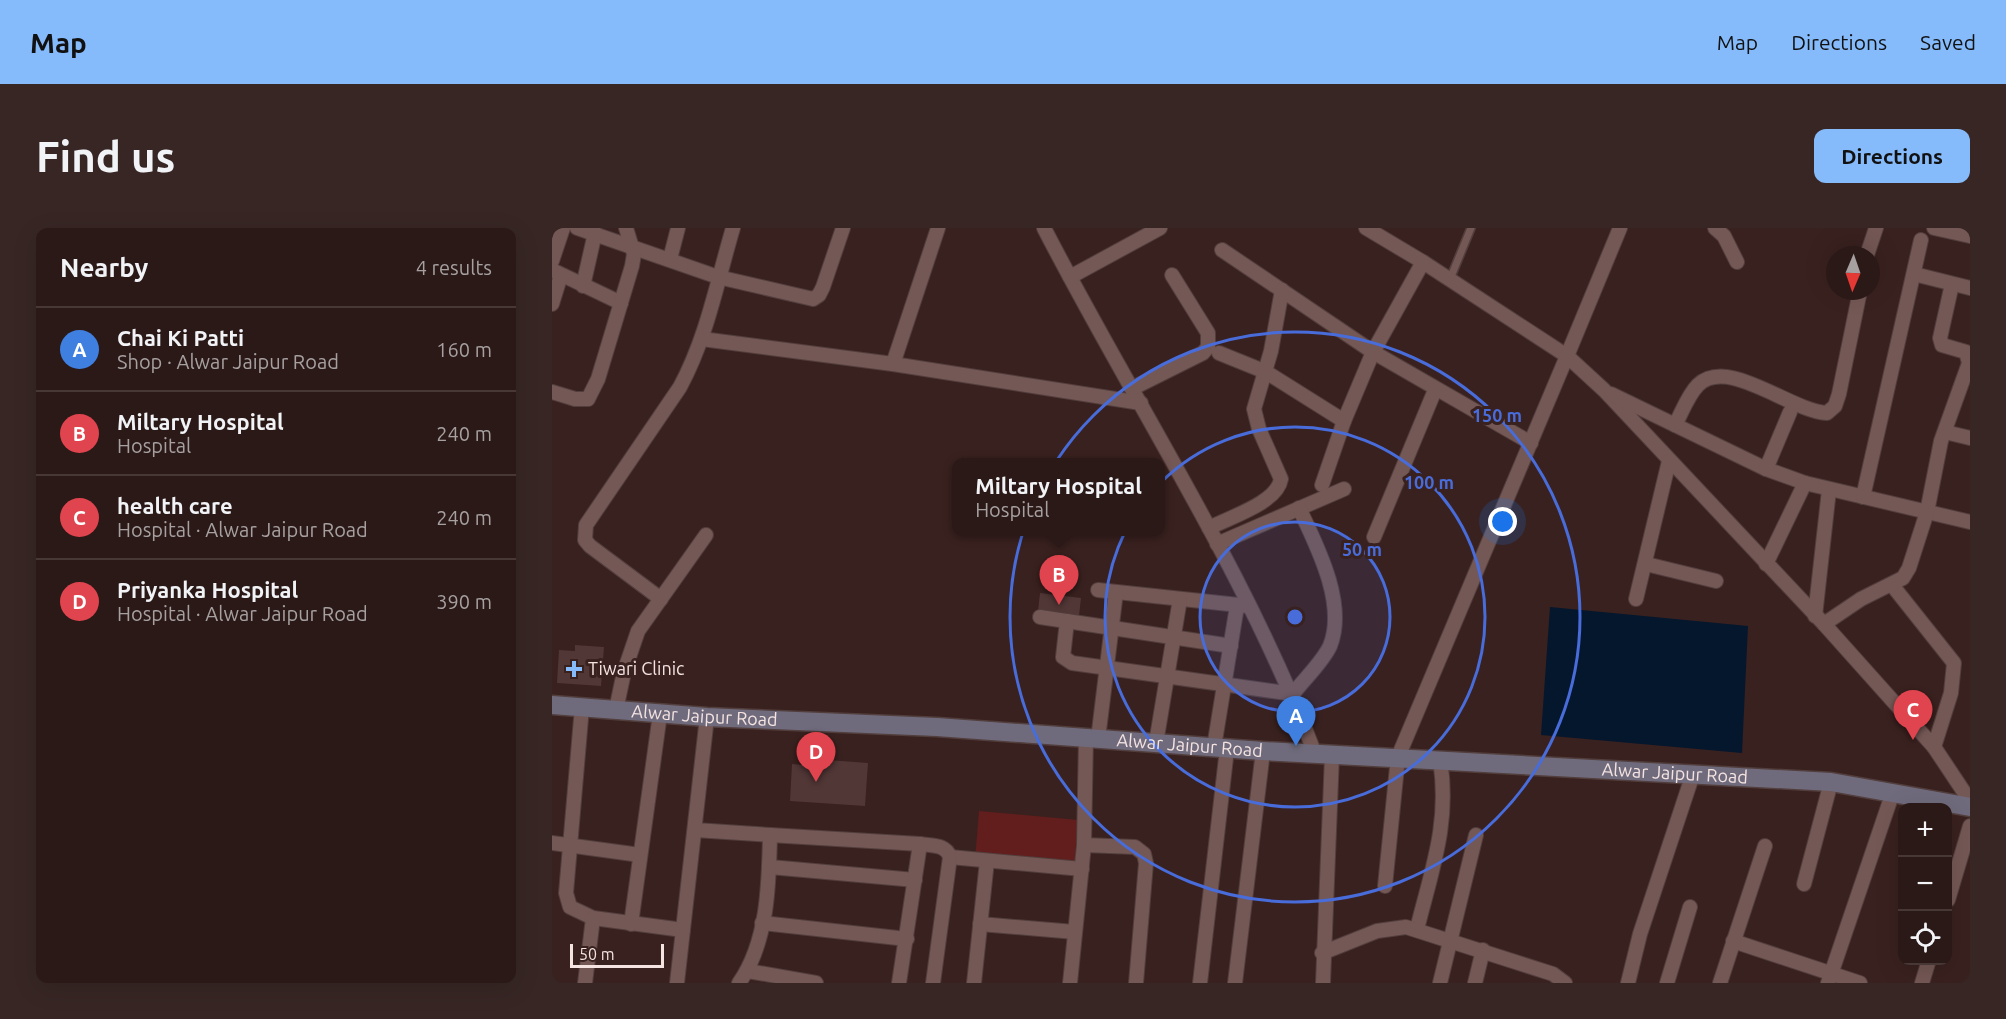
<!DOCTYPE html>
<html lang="en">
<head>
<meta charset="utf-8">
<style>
  body { margin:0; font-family:Ubuntu,sans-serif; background:#372624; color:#f1f3f6 }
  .controls { position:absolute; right:18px; bottom:18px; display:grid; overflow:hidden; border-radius:12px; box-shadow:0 6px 24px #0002 }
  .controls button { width:54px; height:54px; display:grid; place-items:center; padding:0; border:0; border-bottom:2px solid #473836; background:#2b1917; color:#f1f3f6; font:30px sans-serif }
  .compass { position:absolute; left:1274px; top:18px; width:54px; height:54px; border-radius:50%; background:#2b1917; box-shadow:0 6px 24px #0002; rotate:182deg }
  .scale { position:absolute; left:18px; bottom:15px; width:94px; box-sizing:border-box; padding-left:6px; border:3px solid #f4e3e1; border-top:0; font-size:16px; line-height:21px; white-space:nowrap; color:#f4e3e1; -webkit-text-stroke:4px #39211f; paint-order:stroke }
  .you { position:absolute; left:951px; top:294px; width:21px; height:21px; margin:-15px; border:4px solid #fff; border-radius:50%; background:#1a73e8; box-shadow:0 0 0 9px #1a73e833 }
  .badge { display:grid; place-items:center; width:39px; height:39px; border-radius:50%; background:#86bbfb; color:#fff; font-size:20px; font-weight:700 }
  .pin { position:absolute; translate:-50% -50px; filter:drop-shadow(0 2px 3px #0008) }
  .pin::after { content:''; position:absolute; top:32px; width:21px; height:18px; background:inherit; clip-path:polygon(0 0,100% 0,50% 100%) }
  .popup { position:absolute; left:400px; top:230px; width:213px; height:78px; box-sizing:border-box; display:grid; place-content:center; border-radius:12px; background:#2b1917; filter:drop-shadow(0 2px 4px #0005); font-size:20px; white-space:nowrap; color:#a6a0a1 }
  .popup b { font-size:22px; color:#f1f3f6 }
  .popup::after { content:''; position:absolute; left:50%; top:100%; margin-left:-12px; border:12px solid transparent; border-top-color:#2b1917 }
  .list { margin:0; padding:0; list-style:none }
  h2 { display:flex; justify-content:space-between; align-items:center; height:78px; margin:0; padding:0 24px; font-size:26px }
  h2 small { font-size:20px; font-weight:400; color:#a6a0a1 }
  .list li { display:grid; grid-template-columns:39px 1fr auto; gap:18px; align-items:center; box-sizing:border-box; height:84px; padding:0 24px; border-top:2px solid #473836 }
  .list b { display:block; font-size:22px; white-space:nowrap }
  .list p { margin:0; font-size:20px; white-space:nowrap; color:#a6a0a1 }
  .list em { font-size:20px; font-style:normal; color:#a6a0a1 }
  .icon { flex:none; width:33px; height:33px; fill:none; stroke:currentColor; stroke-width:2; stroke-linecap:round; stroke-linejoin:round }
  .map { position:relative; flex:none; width:1418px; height:755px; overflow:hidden; border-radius:12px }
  header { display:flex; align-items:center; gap:36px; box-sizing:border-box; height:84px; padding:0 30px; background:#86bbfb; color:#111 }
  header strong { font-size:28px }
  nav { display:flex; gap:33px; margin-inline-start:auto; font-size:21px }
  .intro { display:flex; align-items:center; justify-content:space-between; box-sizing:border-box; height:144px; padding:0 36px }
  h1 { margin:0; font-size:42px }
  .button { padding:15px 27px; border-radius:12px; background:#86bbfb; color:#111; font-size:21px; font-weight:700 }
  main { display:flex; gap:36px; padding:0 36px }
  aside { flex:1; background:#2b1917; border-radius:12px; box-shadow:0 6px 24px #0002 }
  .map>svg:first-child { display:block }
  .green { fill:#621d1d }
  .water { fill:#05172d }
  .building { fill:#513736 }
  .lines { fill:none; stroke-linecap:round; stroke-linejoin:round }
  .service-casing { stroke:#523e3d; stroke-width:10 }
  .minor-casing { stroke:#523e3d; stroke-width:16 }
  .secondary-casing { stroke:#523e3d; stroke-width:21 }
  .service { stroke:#745855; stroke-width:7 }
  .minor { stroke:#745855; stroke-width:14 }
  .secondary { stroke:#6f6b7c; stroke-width:18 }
  .ring { fill:none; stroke:#486cda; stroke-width:3 }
  .poi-dot { fill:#86bbfb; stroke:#39211f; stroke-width:2 }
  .labels { text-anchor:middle; stroke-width:6; stroke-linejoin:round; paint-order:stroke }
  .poi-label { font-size:18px; fill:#f4e3e1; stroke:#39211f; text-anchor:start }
  .street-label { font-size:18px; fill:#f4e3e1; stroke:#39211f }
  .centre { fill:#486cda; stroke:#39211f; stroke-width:3 }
  .ring-label { font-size:18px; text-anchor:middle; font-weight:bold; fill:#486cda; stroke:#39211f; stroke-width:6; stroke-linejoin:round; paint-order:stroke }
</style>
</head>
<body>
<header>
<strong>Map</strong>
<nav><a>Map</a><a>Directions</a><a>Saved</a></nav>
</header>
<div class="intro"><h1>Find us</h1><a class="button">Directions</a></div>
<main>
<aside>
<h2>Nearby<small>4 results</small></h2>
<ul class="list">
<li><span class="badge" style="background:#3f7fe0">A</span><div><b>Chai Ki Patti</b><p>Shop · Alwar Jaipur Road</p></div><em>160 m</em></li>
<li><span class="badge" style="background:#e0444e">B</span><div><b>Miltary Hospital</b><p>Hospital</p></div><em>240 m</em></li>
<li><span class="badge" style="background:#e0444e">C</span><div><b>health care</b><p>Hospital · Alwar Jaipur Road</p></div><em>240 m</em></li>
<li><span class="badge" style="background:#e0444e">D</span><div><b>Priyanka Hospital</b><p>Hospital · Alwar Jaipur Road</p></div><em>390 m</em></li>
</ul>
</aside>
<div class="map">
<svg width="1418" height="755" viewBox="0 0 1418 755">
  <rect width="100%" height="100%" fill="#39211f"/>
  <path class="green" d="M427 583 526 592 522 641 423 632Z"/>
  <path class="water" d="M998 379 1196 398 1190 525 989 507Z"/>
  <g class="building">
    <path d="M488 365 529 370 527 388 486 383Z"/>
    <path d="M23 417 52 419 49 458 5 455 7 422 23 423Z"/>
    <path d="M262 531 316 535 313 578 238 573 240 536 261 538Z"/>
  </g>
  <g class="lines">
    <g class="service-casing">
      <path id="service" d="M898 51 919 0"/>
    </g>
    <g class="minor-casing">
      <g id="minor">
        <path d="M25 0 166 49 261 71 267 67 271 59 291 0"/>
        <path d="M492 0C582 175 693 341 763 526"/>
        <path d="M814 0 871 34 1015 128 846 529 833 658"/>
        <path d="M1068 0 1015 128 1052 162 1272 396 1382 519 1418 573"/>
        <path d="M1163 0 1172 8 1185 34"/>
        <path d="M1382 0 1418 8"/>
        <path d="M670 22 821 124 979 215"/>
        <path d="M1315 27 1324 0"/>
        <path d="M118 31 126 0"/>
        <path d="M0 33 11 0"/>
        <path d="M0 42 69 75"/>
        <path d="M1362 46 1418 60"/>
        <path d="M518 49 608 0"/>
        <path d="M31 58 43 5"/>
        <path d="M0 76 9 47"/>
        <path d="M150 111 341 136 589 175"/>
        <path d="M667 125 714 144 792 193"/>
        <path d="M341 136 386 0"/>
        <path d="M581 160 651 125 656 119V105L620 47"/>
        <path d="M0 164 23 171H36L46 151 80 38 82 26 74 0"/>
        <path d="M1059 166 1214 241 1253 255 1418 294"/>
        <path d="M1123 197C1130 184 1136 167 1146 157 1176 128 1238 183 1275 185L1283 178 1287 166 1308 63"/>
        <path d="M1393 204 1418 210"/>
        <path d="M1214 241 1238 184"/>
        <path d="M770 257 792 193 821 124 871 34"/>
        <path d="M1311 269 1369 12"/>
        <path d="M657 300C678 289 725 275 729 251L707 201 702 181 719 123 730 62"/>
        <path d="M822 309 883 162"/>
        <path d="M665 316 792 261"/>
        <path d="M1094 336 1164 353"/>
        <path d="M1214 336 1253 255"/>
        <path d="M1340 357 1402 435 1399 465 1382 519"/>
        <path d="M546 362 696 378"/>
        <path d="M109 371 38 318 33 312 34 297 128 159C155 109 165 54 181 0"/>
        <path d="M1084 371 1117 233"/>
        <path d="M1263 388 1277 262"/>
        <path d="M488 389 679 418"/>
        <path d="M515 393 511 429 520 435 741 466C752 451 770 435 778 418 795 376 765 318 747 280"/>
        <path d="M1272 396 1309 371 1351 350 1357 340 1375 284 1389 213 1417 135 1414 124 1390 117 1388 110 1400 56"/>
        <path d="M30 479 14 665 18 679 41 690 131 702"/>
        <path d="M64 482 72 444 86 403 154 307"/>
        <path d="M546 511 564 364"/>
        <path d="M604 515 628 371"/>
        <path d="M662 519 685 378"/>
        <path d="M143 602 218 607"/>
        <path d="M0 615 88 627"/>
        <path d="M532 617 583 619 592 626 594 635 584 755"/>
        <path d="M398 629 530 641"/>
        <path d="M218 639 363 652"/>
        <path d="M1252 656 1279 554"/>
        <path d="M1396 672 1418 598"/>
        <path d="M210 695 355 711"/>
        <path d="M79 696 108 486"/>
        <path d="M428 696 523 704"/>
        <path d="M865 701C880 641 898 594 888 532"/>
        <path d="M1181 713 1308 755"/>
        <path d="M770 725 825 703 854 699 1001 746 1013 755"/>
        <path d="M196 743 264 755"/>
        <path d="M33 755 41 690"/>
        <path d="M125 755 155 489"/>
        <path d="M187 755C216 714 217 655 218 607L368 616C380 618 394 616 398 629L381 755"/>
        <path d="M347 755 368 616"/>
        <path d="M422 755 435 633"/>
        <path d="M518 755 532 617 534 509"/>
        <path d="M648 755 675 521"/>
        <path d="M683 755 711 523"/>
        <path d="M771 755 780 527"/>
        <path d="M888 755 924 607"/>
        <path d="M923 755 931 722"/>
        <path d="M1076 755 1088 706 1141 546"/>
        <path d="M1115 755 1138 679"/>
        <path d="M1168 755 1213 618"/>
        <path d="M1276 755 1341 564"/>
        <path d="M1370 755 1377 732"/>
      </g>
    </g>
    <g class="secondary-casing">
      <g id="secondary">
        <path id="s1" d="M0 477 155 489 385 499 711 523 1279 554 1418 579"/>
      </g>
    </g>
    <use href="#service" class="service"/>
    <use href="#minor" class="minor"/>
    <use href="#secondary" class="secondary"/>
  </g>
  <circle cx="743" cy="389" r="95" fill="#486cda" fill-opacity=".12"/>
  <g class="ring">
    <circle cx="743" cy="389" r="95"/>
    <circle cx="743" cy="389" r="190"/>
    <circle cx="743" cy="389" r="285"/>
  </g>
  <path class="poi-dot" d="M19 432h6v6h6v6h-6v6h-6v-6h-6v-6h6z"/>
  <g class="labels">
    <g class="poi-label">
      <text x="36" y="447">Tiwari Clinic</text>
    </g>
    <g class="street-label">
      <text dy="6" stroke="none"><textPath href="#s1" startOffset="153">Alwar Jaipur Road</textPath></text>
      <text dy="6" stroke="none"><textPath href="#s1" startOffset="639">Alwar Jaipur Road</textPath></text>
      <text dy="6" stroke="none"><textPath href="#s1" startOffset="1125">Alwar Jaipur Road</textPath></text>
    </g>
  </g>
  <circle cx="743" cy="389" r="9" class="centre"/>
  <g class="ring-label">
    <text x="945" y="194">150 m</text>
    <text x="877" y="261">100 m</text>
    <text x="810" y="328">50 m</text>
  </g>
</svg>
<div class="controls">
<button>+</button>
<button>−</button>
<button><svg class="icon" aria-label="locate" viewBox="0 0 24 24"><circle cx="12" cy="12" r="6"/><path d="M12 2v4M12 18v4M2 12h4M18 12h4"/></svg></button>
</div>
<svg class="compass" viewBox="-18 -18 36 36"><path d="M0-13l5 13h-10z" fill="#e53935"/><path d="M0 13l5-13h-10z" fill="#a6a0a1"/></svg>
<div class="scale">50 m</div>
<div class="you"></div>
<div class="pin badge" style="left:744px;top:518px;background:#3f7fe0">A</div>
<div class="pin badge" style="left:507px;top:377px;background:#e0444e">B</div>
<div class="popup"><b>Miltary Hospital</b>Hospital</div>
<div class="pin badge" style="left:1361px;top:512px;background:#e0444e">C</div>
<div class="pin badge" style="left:264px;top:554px;background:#e0444e">D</div>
</div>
</main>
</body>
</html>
